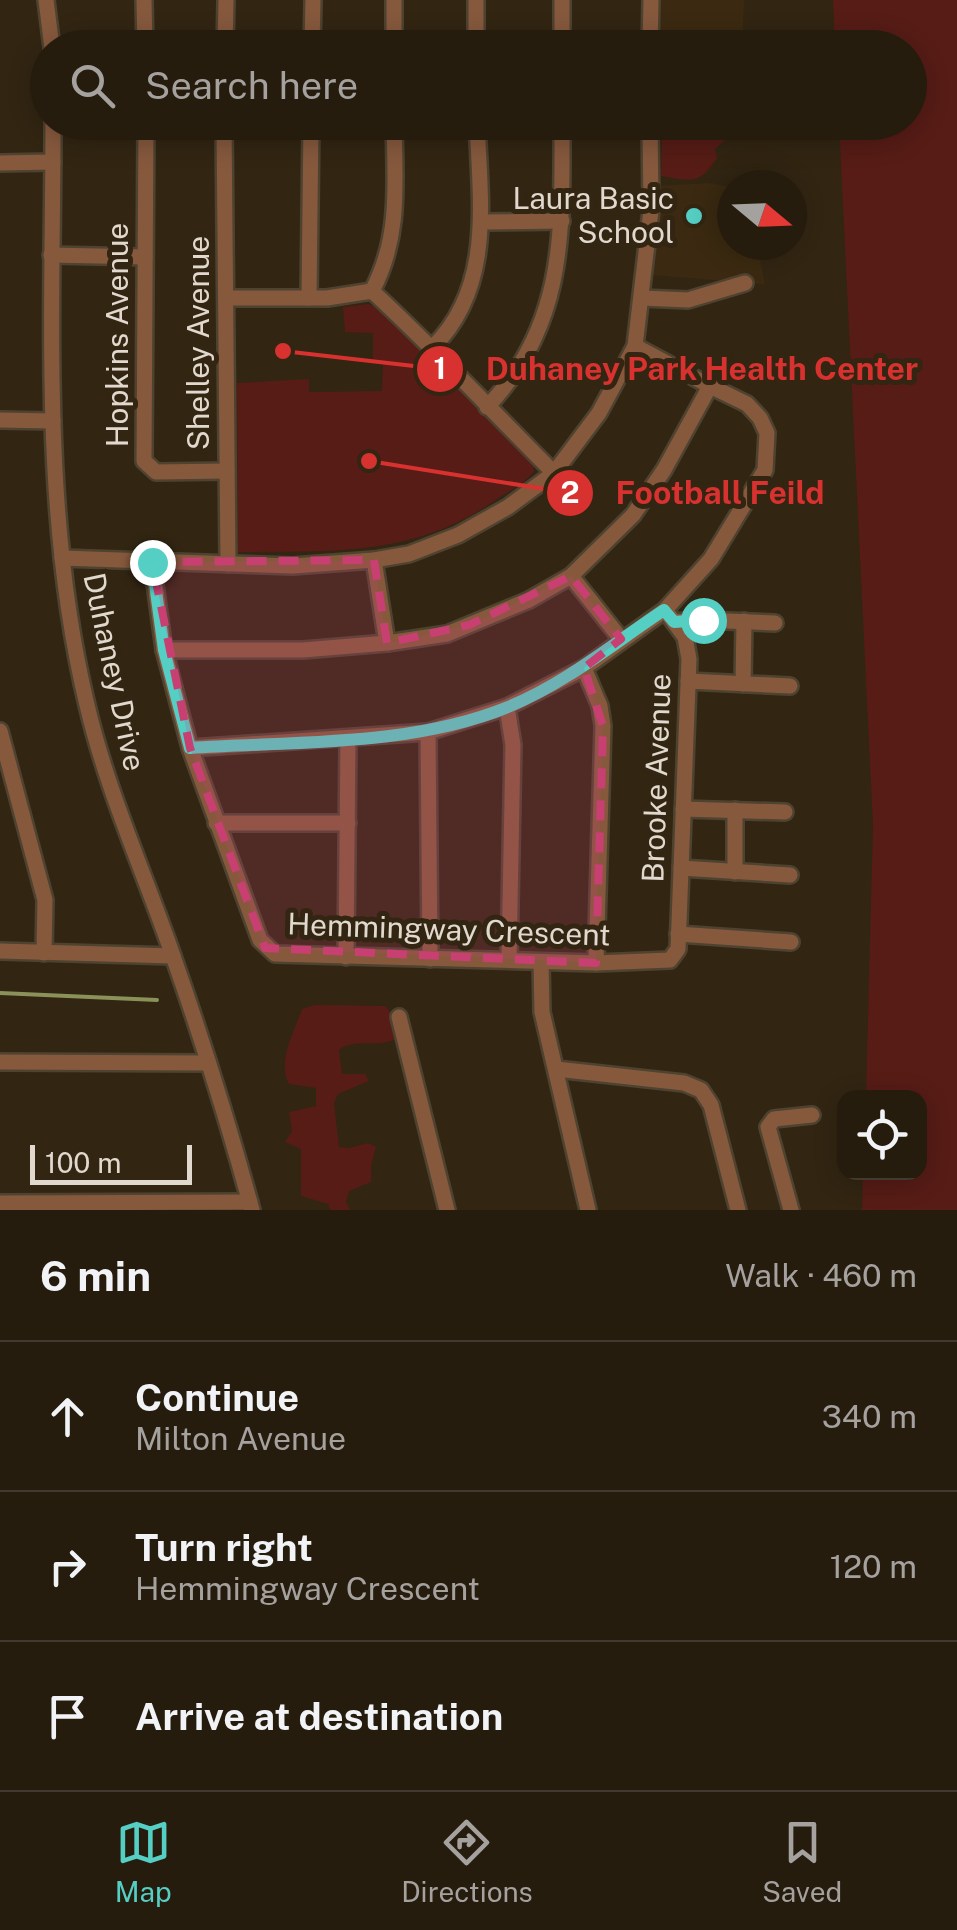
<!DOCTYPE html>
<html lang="en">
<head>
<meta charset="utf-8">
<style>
  body { margin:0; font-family:"Public Sans",sans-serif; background:#2e2517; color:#f1f3f6 }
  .controls { position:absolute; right:30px; bottom:30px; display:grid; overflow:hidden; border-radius:20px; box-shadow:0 5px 25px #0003 }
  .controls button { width:90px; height:90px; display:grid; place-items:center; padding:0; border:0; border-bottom:2px solid #423a2e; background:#261c0e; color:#f1f3f6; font:50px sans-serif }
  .compass { position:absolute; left:717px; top:170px; width:90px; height:90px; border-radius:50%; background:#261c0e; box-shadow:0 5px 25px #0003; rotate:109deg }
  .scale { position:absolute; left:30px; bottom:25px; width:162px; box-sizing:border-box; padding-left:10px; border:5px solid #e2d9ce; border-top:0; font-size:28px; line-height:35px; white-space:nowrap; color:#e2d9ce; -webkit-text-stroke:8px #322512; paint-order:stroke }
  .stop { position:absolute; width:30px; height:30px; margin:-22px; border:8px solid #55cec4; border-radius:50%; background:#fff }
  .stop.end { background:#55cec4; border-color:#fff; box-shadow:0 2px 10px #0008 }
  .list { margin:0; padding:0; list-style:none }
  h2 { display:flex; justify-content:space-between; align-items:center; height:130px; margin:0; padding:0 40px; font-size:42px }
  h2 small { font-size:32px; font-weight:400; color:#a4a19e }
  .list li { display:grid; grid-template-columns:65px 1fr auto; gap:30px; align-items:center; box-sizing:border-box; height:150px; padding:0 40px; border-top:2px solid #423a2e }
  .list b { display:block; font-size:38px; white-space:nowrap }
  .list p { margin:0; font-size:32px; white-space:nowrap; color:#a4a19e }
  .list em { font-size:32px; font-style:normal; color:#a4a19e }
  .icon { flex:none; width:55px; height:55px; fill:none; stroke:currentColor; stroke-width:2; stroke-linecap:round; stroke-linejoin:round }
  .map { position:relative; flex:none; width:957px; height:1210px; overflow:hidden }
  .search { position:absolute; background:#261c0e; box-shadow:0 5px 25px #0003; left:30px; right:30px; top:30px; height:110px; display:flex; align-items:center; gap:25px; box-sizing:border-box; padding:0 35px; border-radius:55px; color:#a4a19e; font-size:38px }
  .sheet { height:580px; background:#261c0e }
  nav { display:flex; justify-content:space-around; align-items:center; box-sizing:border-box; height:140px; border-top:2px solid #423a2e; background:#261c0e; font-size:28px; color:#a4a19e }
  nav a { display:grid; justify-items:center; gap:5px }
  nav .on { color:#55cec4 }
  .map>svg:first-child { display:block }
  .built { fill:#3b2a11 }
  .green { fill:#571c16 }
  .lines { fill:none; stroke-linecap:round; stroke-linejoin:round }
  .stream { stroke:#8a925a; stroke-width:4 }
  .minor-casing { stroke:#4e4230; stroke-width:20 }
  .minor { stroke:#86593d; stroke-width:15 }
  .route { stroke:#55cec4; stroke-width:12 }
  .marked { fill:#c83f72; fill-opacity:0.2; stroke:#c83f72; stroke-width:8; stroke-dasharray:20 12; stroke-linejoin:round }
  .poi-dot { fill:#55cec4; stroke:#322512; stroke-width:4 }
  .labels { text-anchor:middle; stroke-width:10; stroke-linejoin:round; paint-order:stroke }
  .poi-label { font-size:30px; fill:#e2d9ce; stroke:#322512; text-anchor:end }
  .street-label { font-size:30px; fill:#e2d9ce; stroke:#322512 }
  .leader { fill:none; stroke:#d73130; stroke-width:4 }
  .callout-dot { fill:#d73130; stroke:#322512; stroke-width:4 }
  .mark-label { font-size:30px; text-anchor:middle; font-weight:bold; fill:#fff }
  .callout-label { font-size:32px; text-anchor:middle; font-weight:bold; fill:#d73130; stroke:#322512; stroke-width:10; stroke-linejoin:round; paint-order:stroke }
</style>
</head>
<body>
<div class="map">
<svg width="957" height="1210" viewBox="0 0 957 1210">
  <rect width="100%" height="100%" fill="#322512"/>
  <g class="built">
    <path d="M658 0H744L742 47 657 46Z"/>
    <path d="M709 183 732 187V245H757L765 284 652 275 657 186Z"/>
  </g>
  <g class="green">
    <path d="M833 0H957V1210H862L863 1173 920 1172V1098L866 1097 873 825 839 123 910 122V48L835 47Z"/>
    <path d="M662 123H725V140L715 149 717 158C700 185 691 181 661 176Z"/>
    <path d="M368 304 380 308 533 464 534 471C525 483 510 491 497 499 415 557 334 551 238 552L237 383 309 379V392L382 391 383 364 373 363V333L345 332 343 307Z"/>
    <path d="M315 1005 385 1006 391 1013 397 1038C380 1049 355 1037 339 1050L342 1074H365L369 1081 338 1094 334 1103 339 1147 349 1148 368 1143 376 1147 371 1166V1182L349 1191 346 1202 350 1210H330L328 1204 301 1196V1149L285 1142 292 1131 289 1112 316 1106V1088L289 1084C277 1061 294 1032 302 1009Z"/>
  </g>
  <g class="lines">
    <path class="stream" d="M0 993 157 1000"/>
    <g class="minor-casing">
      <g id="minor">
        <path d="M46 0 52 48"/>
        <path d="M144 0 145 48"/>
        <path d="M394 0V48"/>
        <path d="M476 0V48"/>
        <path d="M562 47 587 48"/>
        <path d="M225 48 226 0"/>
        <path d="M312 48 313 0"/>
        <path d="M562 48V0"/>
        <path d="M650 48 651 0"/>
        <path d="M53 122C53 317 41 514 87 705 107 791 144 872 173 956 202 1039 229 1125 252 1210"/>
        <path d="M146 122 144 461 156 472 227 471"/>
        <path d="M224 122 228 564"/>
        <path d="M146 128 224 127"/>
        <path d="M0 163 53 162"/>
        <path d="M481 222 562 221"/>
        <path d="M51 255 145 257"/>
        <path d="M372 291C401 237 395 182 394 122"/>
        <path d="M227 298H327L372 291C435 349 493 412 554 473"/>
        <path d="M309 298 311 122"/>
        <path d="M642 298 688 300 745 283"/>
        <path d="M433 347C494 287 480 201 477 122"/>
        <path d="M487 407C567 324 562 230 562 122"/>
        <path d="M0 420 53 421"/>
        <path d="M62 558 293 566 374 560 409 554 458 535 508 507 554 473 599 413 635 346 651 210 650 122"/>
        <path d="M374 560 387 643"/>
        <path d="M152 562 164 650 190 748 260 940 275 954 596 963 670 960 678 949 689 659 685 637 665 610"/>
        <path d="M571 576 621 639"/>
        <path d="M674 622 703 620 775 623"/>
        <path d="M164 650H303L387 643 447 634 529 600 571 576 633 515 664 470 710 386 635 346"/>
        <path d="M584 668 600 706 603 726 596 963"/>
        <path d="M688 681 790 686"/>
        <path d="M743 684 744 621"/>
        <path d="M507 707 513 745 509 960"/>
        <path d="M0 731 45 900 44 953"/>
        <path d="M428 732 430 959"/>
        <path d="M190 748 428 732 507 707 584 668 665 610 711 559 765 470 767 433 760 418 747 404 710 386"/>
        <path d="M683 809 785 812"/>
        <path d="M216 823H348"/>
        <path d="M681 868 790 875"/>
        <path d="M735 872V810"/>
        <path d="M678 934 791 942"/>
        <path d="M0 951 173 956"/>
        <path d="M346 957 348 738"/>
        <path d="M541 962 542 1012 588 1210"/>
        <path d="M399 1017 447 1210"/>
        <path d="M0 1062 207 1063"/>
        <path d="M556 1069 684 1083 701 1090 711 1105 738 1210"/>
        <path d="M0 1203 250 1202"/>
        <path d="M791 1210 768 1127 774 1119 812 1115"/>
      </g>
    </g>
    <use href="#minor" class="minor"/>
  </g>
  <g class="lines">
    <path class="route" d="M152 562 164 650 190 748C295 741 409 747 508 707 566 683 613 644 664 610L674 622 703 620"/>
  </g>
  <path class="marked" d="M374 560 387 643 469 625 571 576 621 639 584 668 603 726 596 963 265 948 190 748 152 562Z"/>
  <circle class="poi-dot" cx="694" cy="216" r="10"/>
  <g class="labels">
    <g class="poi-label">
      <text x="674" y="209">Laura Basic<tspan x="674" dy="34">School</tspan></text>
    </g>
    <g class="street-label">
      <text transform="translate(118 335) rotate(-90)" y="10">Hopkins Avenue</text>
      <text transform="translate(199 343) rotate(-90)" y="10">Shelley Avenue</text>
      <text transform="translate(114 672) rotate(78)" y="10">Duhaney Drive</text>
      <text transform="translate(657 778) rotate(-88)" y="10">Brooke Avenue</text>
      <text transform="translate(449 930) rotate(2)" y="10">Hemmingway Crescent</text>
    </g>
  </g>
  <path class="leader" d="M283 351L440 369M369 461L570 493"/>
  <g class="callout-dot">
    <circle cx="283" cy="351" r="10"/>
    <circle cx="369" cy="461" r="10"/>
    <circle cx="440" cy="369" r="25"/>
    <circle cx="570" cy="493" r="25"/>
  </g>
  <g class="mark-label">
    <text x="440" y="379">1</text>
    <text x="570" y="503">2</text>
  </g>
  <g class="callout-label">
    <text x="702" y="380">Duhaney Park Health Center</text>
    <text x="720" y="504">Football Feild</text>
  </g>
</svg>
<div class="controls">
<button><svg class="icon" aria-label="locate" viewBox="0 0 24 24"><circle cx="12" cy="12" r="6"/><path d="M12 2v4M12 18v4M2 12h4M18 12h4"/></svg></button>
</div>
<svg class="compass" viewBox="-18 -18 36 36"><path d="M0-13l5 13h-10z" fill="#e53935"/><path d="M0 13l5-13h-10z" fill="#a4a19e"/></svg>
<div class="scale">100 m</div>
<div class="stop" style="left:703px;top:620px"></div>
<div class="stop end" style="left:152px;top:562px"></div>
<div class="search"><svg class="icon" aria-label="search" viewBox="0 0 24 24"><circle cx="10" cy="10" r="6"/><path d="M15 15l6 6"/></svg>Search here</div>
</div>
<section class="sheet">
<h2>6 min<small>Walk · 460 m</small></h2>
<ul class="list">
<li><svg class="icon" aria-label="ahead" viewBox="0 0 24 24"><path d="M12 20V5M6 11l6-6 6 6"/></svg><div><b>Continue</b><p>Milton Avenue</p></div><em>340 m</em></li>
<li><svg class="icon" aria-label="right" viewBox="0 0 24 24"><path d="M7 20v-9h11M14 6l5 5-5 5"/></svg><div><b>Turn right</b><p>Hemmingway Crescent</p></div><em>120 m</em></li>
<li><svg class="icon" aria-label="arrive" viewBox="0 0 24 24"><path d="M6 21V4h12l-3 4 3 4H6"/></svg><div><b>Arrive at destination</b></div></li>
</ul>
</section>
<nav>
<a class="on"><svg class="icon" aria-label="map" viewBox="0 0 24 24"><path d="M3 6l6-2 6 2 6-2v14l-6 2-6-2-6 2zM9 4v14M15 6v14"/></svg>Map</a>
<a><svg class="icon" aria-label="directions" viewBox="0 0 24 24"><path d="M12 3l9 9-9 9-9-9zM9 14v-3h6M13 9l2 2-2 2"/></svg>Directions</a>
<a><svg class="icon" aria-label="saved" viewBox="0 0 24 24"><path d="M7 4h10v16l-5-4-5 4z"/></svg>Saved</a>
</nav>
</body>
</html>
